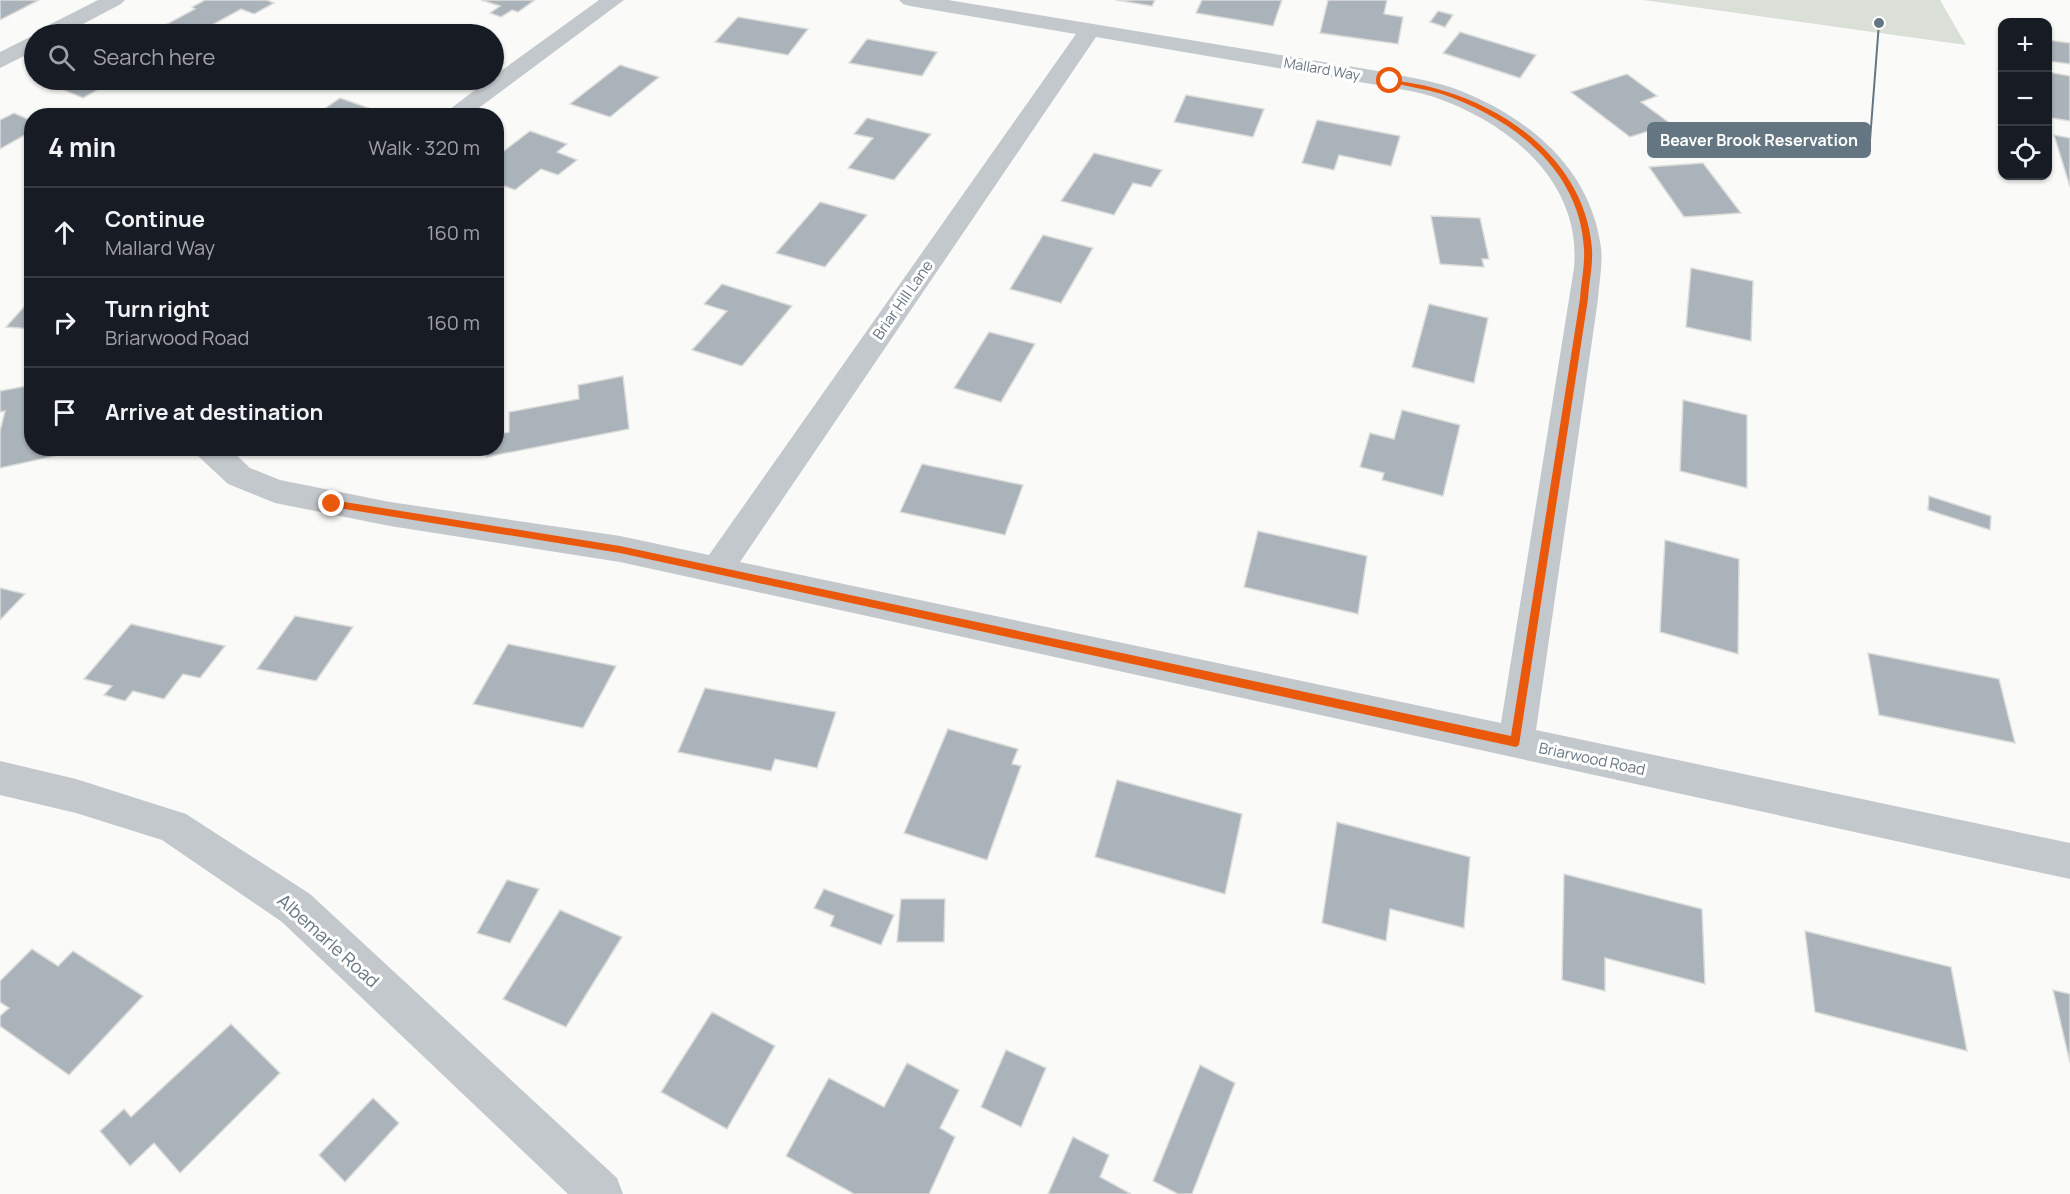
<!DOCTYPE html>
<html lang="en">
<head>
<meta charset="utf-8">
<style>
  body { margin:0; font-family:Manrope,sans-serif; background:#242831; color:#f1f3f6 }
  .controls { position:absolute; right:18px; top:18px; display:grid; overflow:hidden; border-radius:12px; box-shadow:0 2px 4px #0004 }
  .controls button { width:54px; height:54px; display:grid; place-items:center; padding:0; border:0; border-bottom:2px solid #363941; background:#171b24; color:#f1f3f6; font:30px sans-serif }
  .stop { position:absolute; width:18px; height:18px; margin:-14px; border:4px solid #ea580c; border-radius:50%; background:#fff }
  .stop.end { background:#ea580c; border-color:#fff; box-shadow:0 2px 6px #0008 }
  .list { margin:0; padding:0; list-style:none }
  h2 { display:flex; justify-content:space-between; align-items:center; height:78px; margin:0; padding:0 24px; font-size:26px }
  h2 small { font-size:20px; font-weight:400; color:#9ea1a6 }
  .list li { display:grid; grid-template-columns:39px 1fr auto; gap:18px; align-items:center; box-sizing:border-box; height:90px; padding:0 24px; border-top:2px solid #363941 }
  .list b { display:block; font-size:22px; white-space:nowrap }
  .list p { margin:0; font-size:20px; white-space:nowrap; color:#9ea1a6 }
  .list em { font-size:20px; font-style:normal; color:#9ea1a6 }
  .icon { flex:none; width:33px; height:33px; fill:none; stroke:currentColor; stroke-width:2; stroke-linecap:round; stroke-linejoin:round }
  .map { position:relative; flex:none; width:2070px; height:1194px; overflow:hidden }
  .search { position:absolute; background:#171b24; box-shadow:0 2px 4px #0004; left:24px; top:24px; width:480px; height:66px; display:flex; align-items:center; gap:15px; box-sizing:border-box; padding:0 21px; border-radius:33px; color:#9ea1a6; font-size:22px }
  .panel { position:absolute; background:#171b24; box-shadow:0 2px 4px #0004; left:24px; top:108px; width:480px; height:348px; border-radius:24px }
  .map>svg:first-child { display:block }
  .green { fill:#dadfd7 }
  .building { fill:#aab3b9; stroke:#dcdcda; stroke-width:1.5 }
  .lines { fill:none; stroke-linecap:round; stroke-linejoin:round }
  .street { fill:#c3c8cc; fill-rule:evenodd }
  .route { fill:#ea580c }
  .labels { text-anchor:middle; stroke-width:6; stroke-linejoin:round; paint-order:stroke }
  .far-street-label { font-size:14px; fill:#657683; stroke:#fff }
  .street-label { font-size:15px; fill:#657683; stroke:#fff }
  .near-street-label { font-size:18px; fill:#657683; stroke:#fff }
  .leader { fill:none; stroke:#657683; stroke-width:2 }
  .callout-dot { fill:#657683; stroke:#fff; stroke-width:2 }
  .callout { fill:#657683; stroke:#657683; stroke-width:2 }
  .callout-label { font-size:16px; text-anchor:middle; font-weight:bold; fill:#fff }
</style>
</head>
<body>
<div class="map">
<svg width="2070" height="1194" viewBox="0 0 2070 1194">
  <rect width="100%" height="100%" fill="#fafaf8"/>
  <path class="green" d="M1643 0H1940L1966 45Z"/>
  <g class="building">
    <path d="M0 0H39L0 20Z"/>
    <path d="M205 0H267L274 3 254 14 241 9 196 34 167 24 195 9 192 7Z"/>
    <path d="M481 0H535L518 12 512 10 501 17 490 13 500 6Z"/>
    <path d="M1116 0H1155L1152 6Z"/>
    <path d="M1202 0H1282L1273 26 1196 13Z"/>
    <path d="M1328 0H1387L1384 14 1403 17 1398 44 1320 33Z"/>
    <path d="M1438 11 1453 15 1445 27 1430 22Z"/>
    <path d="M738 17 808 29 788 55 715 42Z"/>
    <path d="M1460 32 1536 55 1520 78 1443 53Z"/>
    <path d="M867 39 937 52 922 76 849 63Z"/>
    <path d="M2048 40 2070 43V64L2048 61Z"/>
    <path d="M620 65 659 77 610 117 570 104Z"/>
    <path d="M2048 72 2070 76V121L2051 118 2048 108Z"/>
    <path d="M1627 74 1657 96 1641 102 1671 124 1630 137 1571 92Z"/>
    <path d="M66 80H135L126 85 115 80 83 98 54 86Z"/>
    <path d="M1186 95 1264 109 1253 137 1174 122Z"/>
    <path d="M340 98 377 111 370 116H314Z"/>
    <path d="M14 113 32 121V131L0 149V120Z"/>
    <path d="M867 118 931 134 894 180 848 168 873 138 854 134Z"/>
    <path d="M1317 120 1400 136 1391 166 1339 155 1334 170 1302 163Z"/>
    <path d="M530 131 567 144 557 152 577 160 558 175 541 169 515 190 496 183V157Z"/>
    <path d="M2054 135 2070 138V187Z"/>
    <path d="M1094 153 1162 170 1151 187 1133 183 1114 215 1061 201Z"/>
    <path d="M1703 163 1741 213 1684 217 1649 167Z"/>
    <path d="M820 202 867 215 825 267 776 253Z"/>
    <path d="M1431 216 1480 218 1489 259H1482L1484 267 1440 264Z"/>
    <path d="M1043 235 1093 248 1061 303 1010 289Z"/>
    <path d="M1691 268 1753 281 1751 341 1686 327Z"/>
    <path d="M722 284 792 306 742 366 692 350 727 311 704 304Z"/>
    <path d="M32 298V329L6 327Z"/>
    <path d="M1429 304 1488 318 1474 383 1412 367Z"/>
    <path d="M989 332 1035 344 1001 402 954 388Z"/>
    <path d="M623 376 629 429 486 457V448H496V435L509 432V412L579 399 578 385Z"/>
    <path d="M32 385V448H60L59 455 0 468V431L5 411 0 412V391Z"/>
    <path d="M1683 400 1747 415V488L1680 471Z"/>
    <path d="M1402 410 1460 425 1443 496 1382 480 1384 473 1360 467 1370 433 1394 439Z"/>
    <path d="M922 464 1023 485 1005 535 900 512Z"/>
    <path d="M1929 496 1991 516 1990 530 1928 510Z"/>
    <path d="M1258 531 1367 556 1358 614 1244 587Z"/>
    <path d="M1665 540 1739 559 1738 654 1660 632Z"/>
    <path d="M0 588 25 594 0 620Z"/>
    <path d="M295 616 353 627 316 681 257 669Z"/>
    <path d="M131 624 225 646 200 678 183 674 164 699 133 691 125 701 104 695 112 686 84 679Z"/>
    <path d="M508 644 616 666 583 728 473 704Z"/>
    <path d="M1868 653 1999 679 2015 743 1879 715Z"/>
    <path d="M705 688 836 712 817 768 775 759 771 771 678 752Z"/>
    <path d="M948 729 1018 749 1012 764 1021 766 987 860 904 833Z"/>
    <path d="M1117 780 1242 814 1225 894 1095 857Z"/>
    <path d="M1337 822 1470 857 1464 928 1390 909 1386 941 1322 923Z"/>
    <path d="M1564 874 1702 909 1705 984 1605 958V991L1562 980Z"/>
    <path d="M507 880 539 889 510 943 477 933Z"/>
    <path d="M824 889 894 915 881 945 830 926 834 916 814 908Z"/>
    <path d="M901 899H945L944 942H897Z"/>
    <path d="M560 910 622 937 566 1027 503 999Z"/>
    <path d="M1805 931 1951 967 1967 1051 1815 1012Z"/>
    <path d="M32 949 58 966 73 951 143 996 69 1075 0 1026V1016L9 1008 0 1002V981Z"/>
    <path d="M2053 990 2070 994V1063Z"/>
    <path d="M712 1012 775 1046 727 1129 661 1092Z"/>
    <path d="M231 1024 280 1073 180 1173 154 1143 130 1166 100 1131 124 1109 131 1117Z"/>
    <path d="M1006 1050 1046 1068 1021 1127 981 1107Z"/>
    <path d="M907 1063 959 1090 940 1128 955 1137 929 1194H854L786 1156 829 1078 884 1107Z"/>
    <path d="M1200 1065 1235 1083 1192 1194H1178L1153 1181Z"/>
    <path d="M373 1098 399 1123 345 1182 319 1155Z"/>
    <path d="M1073 1137 1109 1155 1100 1177 1131 1194H1048Z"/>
  </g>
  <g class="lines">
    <g class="street">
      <path d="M98 0H125L121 4 64 34H38L41 29Z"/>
      <path d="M599 0H624L468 116H441L488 80H494V76Z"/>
      <path d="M899 0H948L1390 73C1411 78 1433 81 1453 88 1526 115 1591 167 1601 248 1603 265 1599 282 1598 299L1536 730 2070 843V879L620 562 390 526 275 503 228 484 198 456 194 448H229L250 468 280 480 390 502 620 536 709 555 1076 34 910 6 903 4ZM1096 37 1389 87C1404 90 1419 92 1434 97 1509 123 1582 181 1574 268L1501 723 740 562Z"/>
      <path d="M34 35V51L0 68V52Z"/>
      <path d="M0 761 76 779 186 814 310 894 617 1178 623 1194H568L282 922 162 840 76 813 0 795Z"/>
    </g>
  </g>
  <path class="route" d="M1390 79C1408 83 1427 85 1444 91 1517 113 1586 168 1592 249 1593 265 1589 283 1588 299L1519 745 1516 747 620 553 332 507 328 504 332 500 620 546 1511 736 1580 299C1581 283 1585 265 1584 249 1580 169 1512 118 1442 94 1425 89 1406 86 1388 82Z"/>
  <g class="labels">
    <g class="far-street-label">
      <text transform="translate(1322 69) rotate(10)" y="5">Mallard Way</text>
    </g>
    <g class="street-label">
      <text transform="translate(903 300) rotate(-55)" y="5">Briar Hill Lane</text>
      <text transform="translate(1592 759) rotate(12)" y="5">Briarwood Road</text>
    </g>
    <g class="near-street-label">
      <text transform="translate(328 941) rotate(42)" y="6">Albemarle Road</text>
    </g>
  </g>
  <path class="leader" d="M1879 23L1870 140"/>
  <circle class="callout-dot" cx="1879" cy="23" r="6"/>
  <rect class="callout" x="1648" y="123" width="222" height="34" rx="6"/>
  <g class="callout-label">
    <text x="1759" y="146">Beaver Brook Reservation</text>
  </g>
</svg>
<div class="controls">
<button>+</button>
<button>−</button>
<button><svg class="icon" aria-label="locate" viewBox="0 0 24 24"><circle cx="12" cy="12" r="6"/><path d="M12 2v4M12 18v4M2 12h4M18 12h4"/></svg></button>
</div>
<div class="stop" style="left:1390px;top:81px"></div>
<div class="stop end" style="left:332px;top:504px"></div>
<div class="search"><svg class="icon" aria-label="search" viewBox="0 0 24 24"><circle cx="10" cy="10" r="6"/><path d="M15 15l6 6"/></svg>Search here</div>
<section class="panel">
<h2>4 min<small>Walk · 320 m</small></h2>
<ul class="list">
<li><svg class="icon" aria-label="ahead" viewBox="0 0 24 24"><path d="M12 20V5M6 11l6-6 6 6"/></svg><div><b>Continue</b><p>Mallard Way</p></div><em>160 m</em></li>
<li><svg class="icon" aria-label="right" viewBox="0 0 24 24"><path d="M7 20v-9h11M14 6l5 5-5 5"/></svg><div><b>Turn right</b><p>Briarwood Road</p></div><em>160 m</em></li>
<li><svg class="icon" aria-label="arrive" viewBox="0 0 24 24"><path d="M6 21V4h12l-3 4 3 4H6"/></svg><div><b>Arrive at destination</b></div></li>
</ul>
</section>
</div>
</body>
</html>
